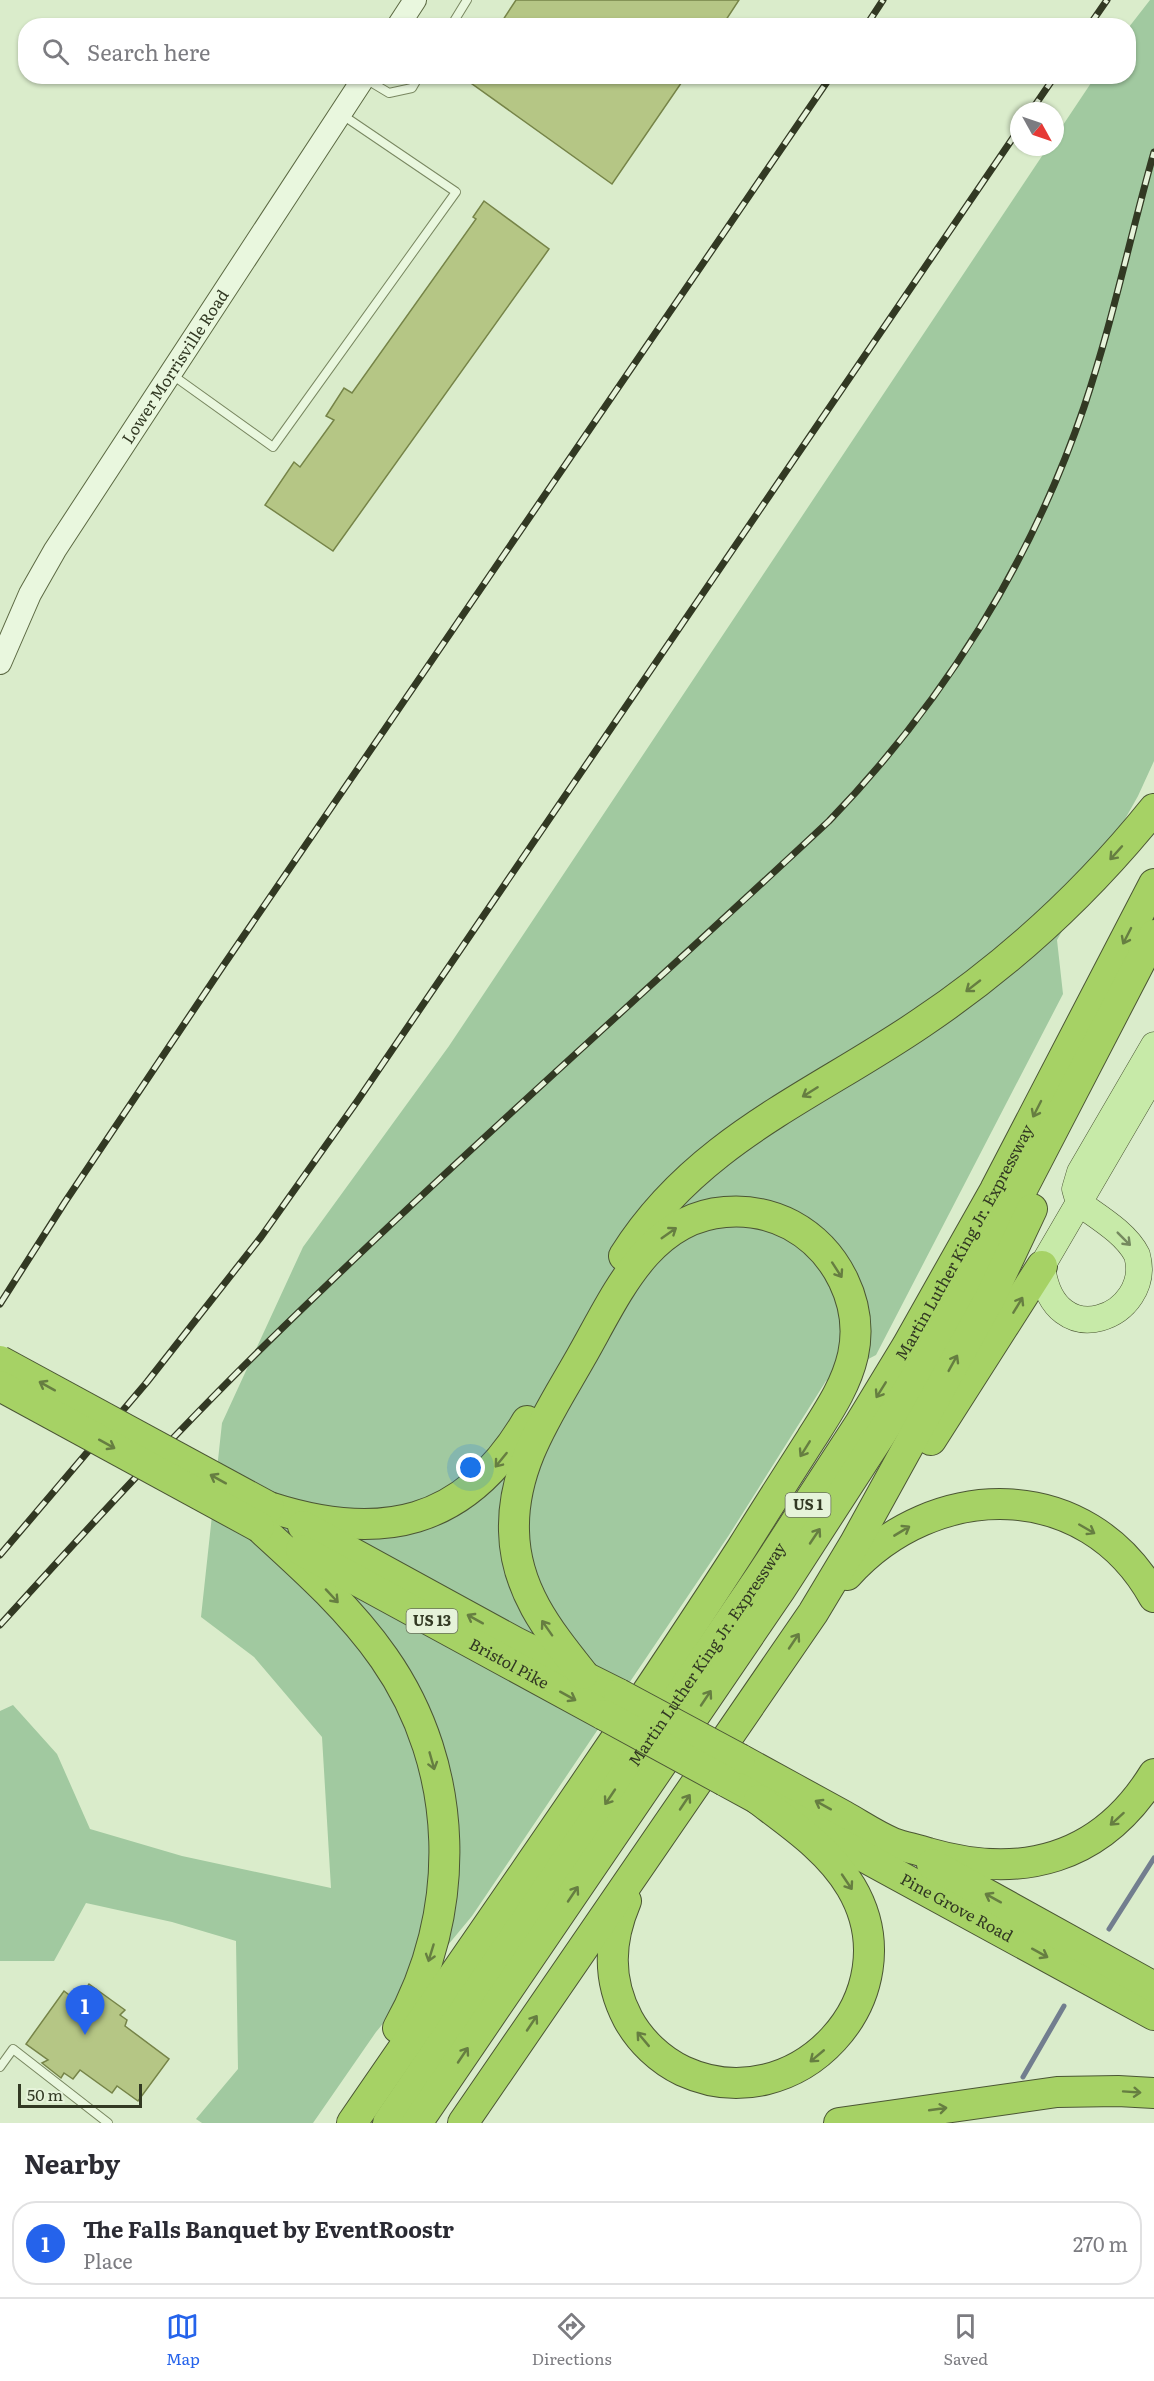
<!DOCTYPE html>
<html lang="en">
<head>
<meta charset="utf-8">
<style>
  body { margin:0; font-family:Literata,serif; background:#f7f7f7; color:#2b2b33 }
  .compass { position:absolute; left:1010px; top:102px; width:54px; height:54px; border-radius:50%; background:#fff; box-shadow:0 2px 4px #0004; rotate:130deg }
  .scale { position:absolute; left:18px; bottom:15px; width:124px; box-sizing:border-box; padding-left:6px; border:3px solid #323923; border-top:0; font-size:16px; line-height:21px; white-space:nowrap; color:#323923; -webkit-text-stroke:4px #e6f3da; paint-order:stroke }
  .you { position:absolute; left:471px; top:1468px; width:21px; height:21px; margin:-15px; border:4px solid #fff; border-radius:50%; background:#1a73e8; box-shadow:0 0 0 9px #1a73e833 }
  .badge { display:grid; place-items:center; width:39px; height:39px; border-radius:50%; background:#2563eb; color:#fff; font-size:20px; font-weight:700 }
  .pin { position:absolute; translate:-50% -50px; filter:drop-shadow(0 2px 3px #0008) }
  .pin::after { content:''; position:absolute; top:32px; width:21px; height:18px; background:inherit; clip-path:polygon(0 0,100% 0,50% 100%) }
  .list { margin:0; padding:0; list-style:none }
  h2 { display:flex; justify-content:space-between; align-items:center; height:78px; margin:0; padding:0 24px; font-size:26px }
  h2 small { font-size:20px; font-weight:400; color:#7c7c81 }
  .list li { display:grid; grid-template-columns:39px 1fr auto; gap:18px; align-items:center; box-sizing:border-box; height:84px; margin:0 12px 12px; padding:0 12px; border:2px solid #e1e1e2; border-radius:24px }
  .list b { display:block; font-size:22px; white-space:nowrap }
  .list p { margin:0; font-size:20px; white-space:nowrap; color:#7c7c81 }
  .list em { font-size:20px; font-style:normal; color:#7c7c81 }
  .icon { flex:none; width:33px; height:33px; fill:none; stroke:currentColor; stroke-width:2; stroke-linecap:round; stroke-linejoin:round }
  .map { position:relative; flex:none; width:1154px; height:2123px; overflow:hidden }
  .search { position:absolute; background:#fff; box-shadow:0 2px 4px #0004; left:18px; right:18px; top:18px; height:66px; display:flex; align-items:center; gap:15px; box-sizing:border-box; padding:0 21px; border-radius:24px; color:#7c7c81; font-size:22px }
  .sheet { height:174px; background:#fff }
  nav { display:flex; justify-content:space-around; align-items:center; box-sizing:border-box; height:84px; border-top:2px solid #e1e1e2; background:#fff; font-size:16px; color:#7c7c81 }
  nav a { display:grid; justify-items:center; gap:3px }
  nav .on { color:#2563eb }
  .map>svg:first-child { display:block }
  .green { fill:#a1c9a0 }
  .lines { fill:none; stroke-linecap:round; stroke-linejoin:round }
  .stream { stroke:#727e8f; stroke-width:5 }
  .building { fill:#b5c685; stroke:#768448; stroke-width:1.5 }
  .lane-casing { stroke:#798761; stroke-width:10 }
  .secondary-casing { stroke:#5c6943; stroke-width:24 }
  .primary-casing { stroke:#4b5634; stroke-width:27 }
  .highway-casing { stroke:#4b5634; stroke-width:32 }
  .lane { stroke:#e9f7de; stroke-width:8 }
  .secondary { stroke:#e9f7de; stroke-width:22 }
  .primary { stroke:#c7eaa8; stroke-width:26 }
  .highway { stroke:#a6d265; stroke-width:30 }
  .rail-casing { stroke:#323923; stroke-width:7 }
  .rail { stroke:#e6f3da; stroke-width:4.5; stroke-dasharray:14; stroke-linecap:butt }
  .highway-bridge-casing { stroke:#4b5634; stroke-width:32; stroke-linecap:butt }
  .highway-bridge { stroke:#a6d265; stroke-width:30 }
  .oneway { stroke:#667e41 }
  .oneway2 { stroke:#75895f }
  .labels { text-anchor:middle; stroke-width:5; stroke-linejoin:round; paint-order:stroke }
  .shield { fill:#e6f3da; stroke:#68715a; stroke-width:1.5 }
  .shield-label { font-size:15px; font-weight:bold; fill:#323923 }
  .street-label { font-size:16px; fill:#323923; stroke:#e6f3da }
</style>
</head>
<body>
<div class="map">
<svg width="1154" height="2123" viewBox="0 0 1154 2123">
  <rect width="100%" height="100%" fill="#daeccb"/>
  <path class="green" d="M1150 0H1154V761L1138 796 1057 940 1063 994 876 1355 826 1381 729 1535 472 1916 376 2032 313 2123H202L196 2119 238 2069 236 1941 172 1922 86 1903 54 1961H0V1711L13 1705 57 1754 90 1829 182 1856 331 1888 322 1737 254 1657 201 1617 222 1423 303 1247 449 1046 1048 147H1055V137L1095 77 1128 76 1129 27Z"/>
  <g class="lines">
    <g class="stream">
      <path d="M1109 1929 1154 1858"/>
      <path d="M1023 2077 1064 2006"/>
    </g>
  </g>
  <g class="building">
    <path d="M516 0H739L722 26H499Z"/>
    <path d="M461 76H686L612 184Z"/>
    <path d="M484 201 549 249 333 551 265 505 294 462 300 467 334 420 326 416 344 388 352 393 476 219 473 217Z"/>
    <path d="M89 1984 125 2010 120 2015 127 2020 125 2026 169 2059 138 2101 117 2086 112 2093 80 2070 73 2079 64 2073 61 2078 42 2063 48 2060 26 2044 64 1991 77 2001Z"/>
  </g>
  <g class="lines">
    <g class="lane-casing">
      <g id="lane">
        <path d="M451 26 467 0"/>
        <path d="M364 78 389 93 412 88 419 76"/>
        <path d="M171 374 273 447 456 192 341 114"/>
        <path d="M0 2067 13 2049 108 2123"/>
      </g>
    </g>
    <g class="secondary-casing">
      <g id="secondary">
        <path d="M398 26 415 0"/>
        <path id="s1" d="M0 663 30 594 55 550 365 76"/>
      </g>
    </g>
    <g class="primary-casing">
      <path id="primary" d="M1154 1045 1080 1172 1075 1189 1079 1203C1098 1217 1126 1233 1137 1255 1154 1316 1053 1358 1042 1266L1154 1074"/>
    </g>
    <g class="highway-casing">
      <g id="highway">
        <path d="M624 1256C696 1141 814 1096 921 1023 1009 964 1088 891 1154 809"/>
        <path d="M931 1440 1042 1266"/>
        <path d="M269 1507C380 1543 465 1526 527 1421"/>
        <path d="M303 1526 515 1642 619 1694"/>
        <path d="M259 1527C304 1568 349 1608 384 1658 461 1768 463 1913 398 2028"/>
        <path id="s2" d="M301 1550 604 1715"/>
        <path d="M847 1575C934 1478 1087 1476 1154 1597"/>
        <path d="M740 1759C775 1778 809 1797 844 1816 860 1825 876 1836 893 1843 904 1847 916 1849 928 1853 1021 1880 1101 1860 1154 1774"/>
        <path id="s3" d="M725 1781 1154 2015"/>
        <path d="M932 1864 1154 1987"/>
        <path d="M626 1901C609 1941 607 1979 628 2019 640 2041 660 2060 683 2071 796 2123 915 1995 851 1887 829 1850 792 1825 759 1800"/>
        <path d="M352 2123C483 1932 617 1742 742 1548 765 1511 788 1475 811 1439 828 1412 846 1386 853 1355 864 1304 837 1250 791 1225 770 1214 748 1210 725 1212 647 1218 615 1298 581 1357 550 1412 512 1465 514 1531 515 1589 548 1630 583 1674"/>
        <path id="s4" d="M388 2123 760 1577 859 1425 907 1346 995 1190 1154 884"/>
        <path d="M417 2123 780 1590 879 1437 928 1358 1016 1201 1154 935"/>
        <path d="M463 2123 813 1613 855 1543 990 1298 1032 1209"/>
        <path d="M839 2123 1057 2092 1118 2091 1154 2093"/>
      </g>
    </g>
    <use href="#lane" class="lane"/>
    <use href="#secondary" class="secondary"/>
    <use href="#primary" class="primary"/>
    <use href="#highway" class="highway"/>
    <g class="rail-casing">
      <g id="rail">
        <path d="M866 26 883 0"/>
        <path d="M1089 26 1107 0"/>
        <path d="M1031 111 1055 76"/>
        <path d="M0 1304 65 1202 223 966 831 76"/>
        <path d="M0 1555 147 1382 261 1237 358 1100 1019 129"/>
        <path d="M0 1625C87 1529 175 1433 267 1343 450 1164 642 996 829 821 943 703 1031 563 1084 407 1112 324 1130 237 1154 152"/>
      </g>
    </g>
    <use href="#rail" class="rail"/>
    <g class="highway-bridge-casing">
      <g id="highway-bridge">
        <path d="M0 1361 269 1507"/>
        <path d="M0 1386 259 1527"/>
        <path d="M619 1694 740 1759"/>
        <path d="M604 1715 725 1781"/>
      </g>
    </g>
    <use href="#highway-bridge" class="highway-bridge"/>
  </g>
  <defs><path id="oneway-shaft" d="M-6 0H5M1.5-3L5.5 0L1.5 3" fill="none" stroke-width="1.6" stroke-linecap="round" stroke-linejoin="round" transform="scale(1.5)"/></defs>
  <g class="oneway">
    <use href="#oneway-shaft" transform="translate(1116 853) rotate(132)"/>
    <use href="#oneway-shaft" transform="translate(1127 936) rotate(117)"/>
    <use href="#oneway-shaft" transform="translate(973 986) rotate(142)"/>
    <use href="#oneway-shaft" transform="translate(810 1092) rotate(148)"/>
    <use href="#oneway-shaft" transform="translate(1037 1109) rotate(117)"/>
    <use href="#oneway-shaft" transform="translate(669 1233) rotate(-35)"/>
    <use href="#oneway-shaft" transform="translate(837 1270) rotate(57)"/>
    <use href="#oneway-shaft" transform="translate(1018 1305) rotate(-59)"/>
    <use href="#oneway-shaft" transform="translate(953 1363) rotate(-61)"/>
    <use href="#oneway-shaft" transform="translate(47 1386) rotate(-151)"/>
    <use href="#oneway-shaft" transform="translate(881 1390) rotate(122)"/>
    <use href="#oneway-shaft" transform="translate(107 1444) rotate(29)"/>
    <use href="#oneway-shaft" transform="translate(805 1449) rotate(122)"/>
    <use href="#oneway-shaft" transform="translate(501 1460) rotate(129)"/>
    <use href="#oneway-shaft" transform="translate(218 1479) rotate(-151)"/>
    <use href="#oneway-shaft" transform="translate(1087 1529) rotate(30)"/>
    <use href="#oneway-shaft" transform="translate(902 1531) rotate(-31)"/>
    <use href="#oneway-shaft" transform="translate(815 1536) rotate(-56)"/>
    <use href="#oneway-shaft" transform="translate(332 1596) rotate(47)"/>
    <use href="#oneway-shaft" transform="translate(475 1619) rotate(-151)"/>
    <use href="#oneway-shaft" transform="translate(547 1628) rotate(-125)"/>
    <use href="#oneway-shaft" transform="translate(794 1641) rotate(-56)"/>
    <use href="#oneway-shaft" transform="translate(568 1696) rotate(29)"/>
    <use href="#oneway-shaft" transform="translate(706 1698) rotate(-56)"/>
    <use href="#oneway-shaft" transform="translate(432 1761) rotate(74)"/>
    <use href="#oneway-shaft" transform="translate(610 1797) rotate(124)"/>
    <use href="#oneway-shaft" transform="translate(685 1802) rotate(-56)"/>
    <use href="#oneway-shaft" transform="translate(823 1805) rotate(-151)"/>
    <use href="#oneway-shaft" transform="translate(1117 1819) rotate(138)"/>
    <use href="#oneway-shaft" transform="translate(847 1882) rotate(56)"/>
    <use href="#oneway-shaft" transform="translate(573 1894) rotate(-56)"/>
    <use href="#oneway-shaft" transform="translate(993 1898) rotate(-151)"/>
    <use href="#oneway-shaft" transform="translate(431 1953) rotate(107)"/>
    <use href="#oneway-shaft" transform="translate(1040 1953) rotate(29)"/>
    <use href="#oneway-shaft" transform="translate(532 2023) rotate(-56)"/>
    <use href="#oneway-shaft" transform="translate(643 2039) rotate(-130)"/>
    <use href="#oneway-shaft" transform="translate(463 2055) rotate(-56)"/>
    <use href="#oneway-shaft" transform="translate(817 2056) rotate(140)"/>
    <use href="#oneway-shaft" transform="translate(1132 2092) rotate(4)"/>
    <use href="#oneway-shaft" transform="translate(938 2109) rotate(-8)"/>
  </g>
  <use class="oneway2" href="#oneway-shaft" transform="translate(1124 1239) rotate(45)"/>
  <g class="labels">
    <g class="shield">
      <rect x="785.5" y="1493" width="45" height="24" rx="4.5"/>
      <rect x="406.5" y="1609" width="51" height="24" rx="4.5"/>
    </g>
    <g class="shield-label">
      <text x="808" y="1510">US 1</text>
      <text x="432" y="1626">US 13</text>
    </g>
    <g class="street-label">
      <text dy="6" stroke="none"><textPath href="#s1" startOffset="345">Lower Morrisville Road</textPath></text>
      <text dy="6" stroke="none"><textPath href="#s4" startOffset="1053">Martin Luther King Jr. Expressway</textPath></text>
      <text dy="6" stroke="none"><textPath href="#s4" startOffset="567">Martin Luther King Jr. Expressway</textPath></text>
      <text dy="6" stroke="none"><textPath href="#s2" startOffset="237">Bristol Pike</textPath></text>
      <text dy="6" stroke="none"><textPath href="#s3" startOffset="264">Pine Grove Road</textPath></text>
    </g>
  </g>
</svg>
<svg class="compass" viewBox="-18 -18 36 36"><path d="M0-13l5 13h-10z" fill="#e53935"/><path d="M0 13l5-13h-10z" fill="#7c7c81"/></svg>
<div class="scale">50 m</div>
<div class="you"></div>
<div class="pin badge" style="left:85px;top:2035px">1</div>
<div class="search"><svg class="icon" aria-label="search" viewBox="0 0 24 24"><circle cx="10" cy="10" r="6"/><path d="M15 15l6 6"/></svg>Search here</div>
</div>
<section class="sheet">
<h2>Nearby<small></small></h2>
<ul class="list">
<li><span class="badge">1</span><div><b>The Falls Banquet by EventRoostr</b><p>Place</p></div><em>270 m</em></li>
</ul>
</section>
<nav>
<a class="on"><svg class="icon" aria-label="map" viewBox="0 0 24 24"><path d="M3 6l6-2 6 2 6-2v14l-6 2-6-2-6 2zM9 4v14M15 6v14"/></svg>Map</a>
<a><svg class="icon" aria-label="directions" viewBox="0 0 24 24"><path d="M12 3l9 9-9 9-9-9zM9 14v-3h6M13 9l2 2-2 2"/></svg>Directions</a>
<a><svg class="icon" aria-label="saved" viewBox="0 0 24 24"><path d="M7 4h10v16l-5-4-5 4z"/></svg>Saved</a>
</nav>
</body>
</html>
